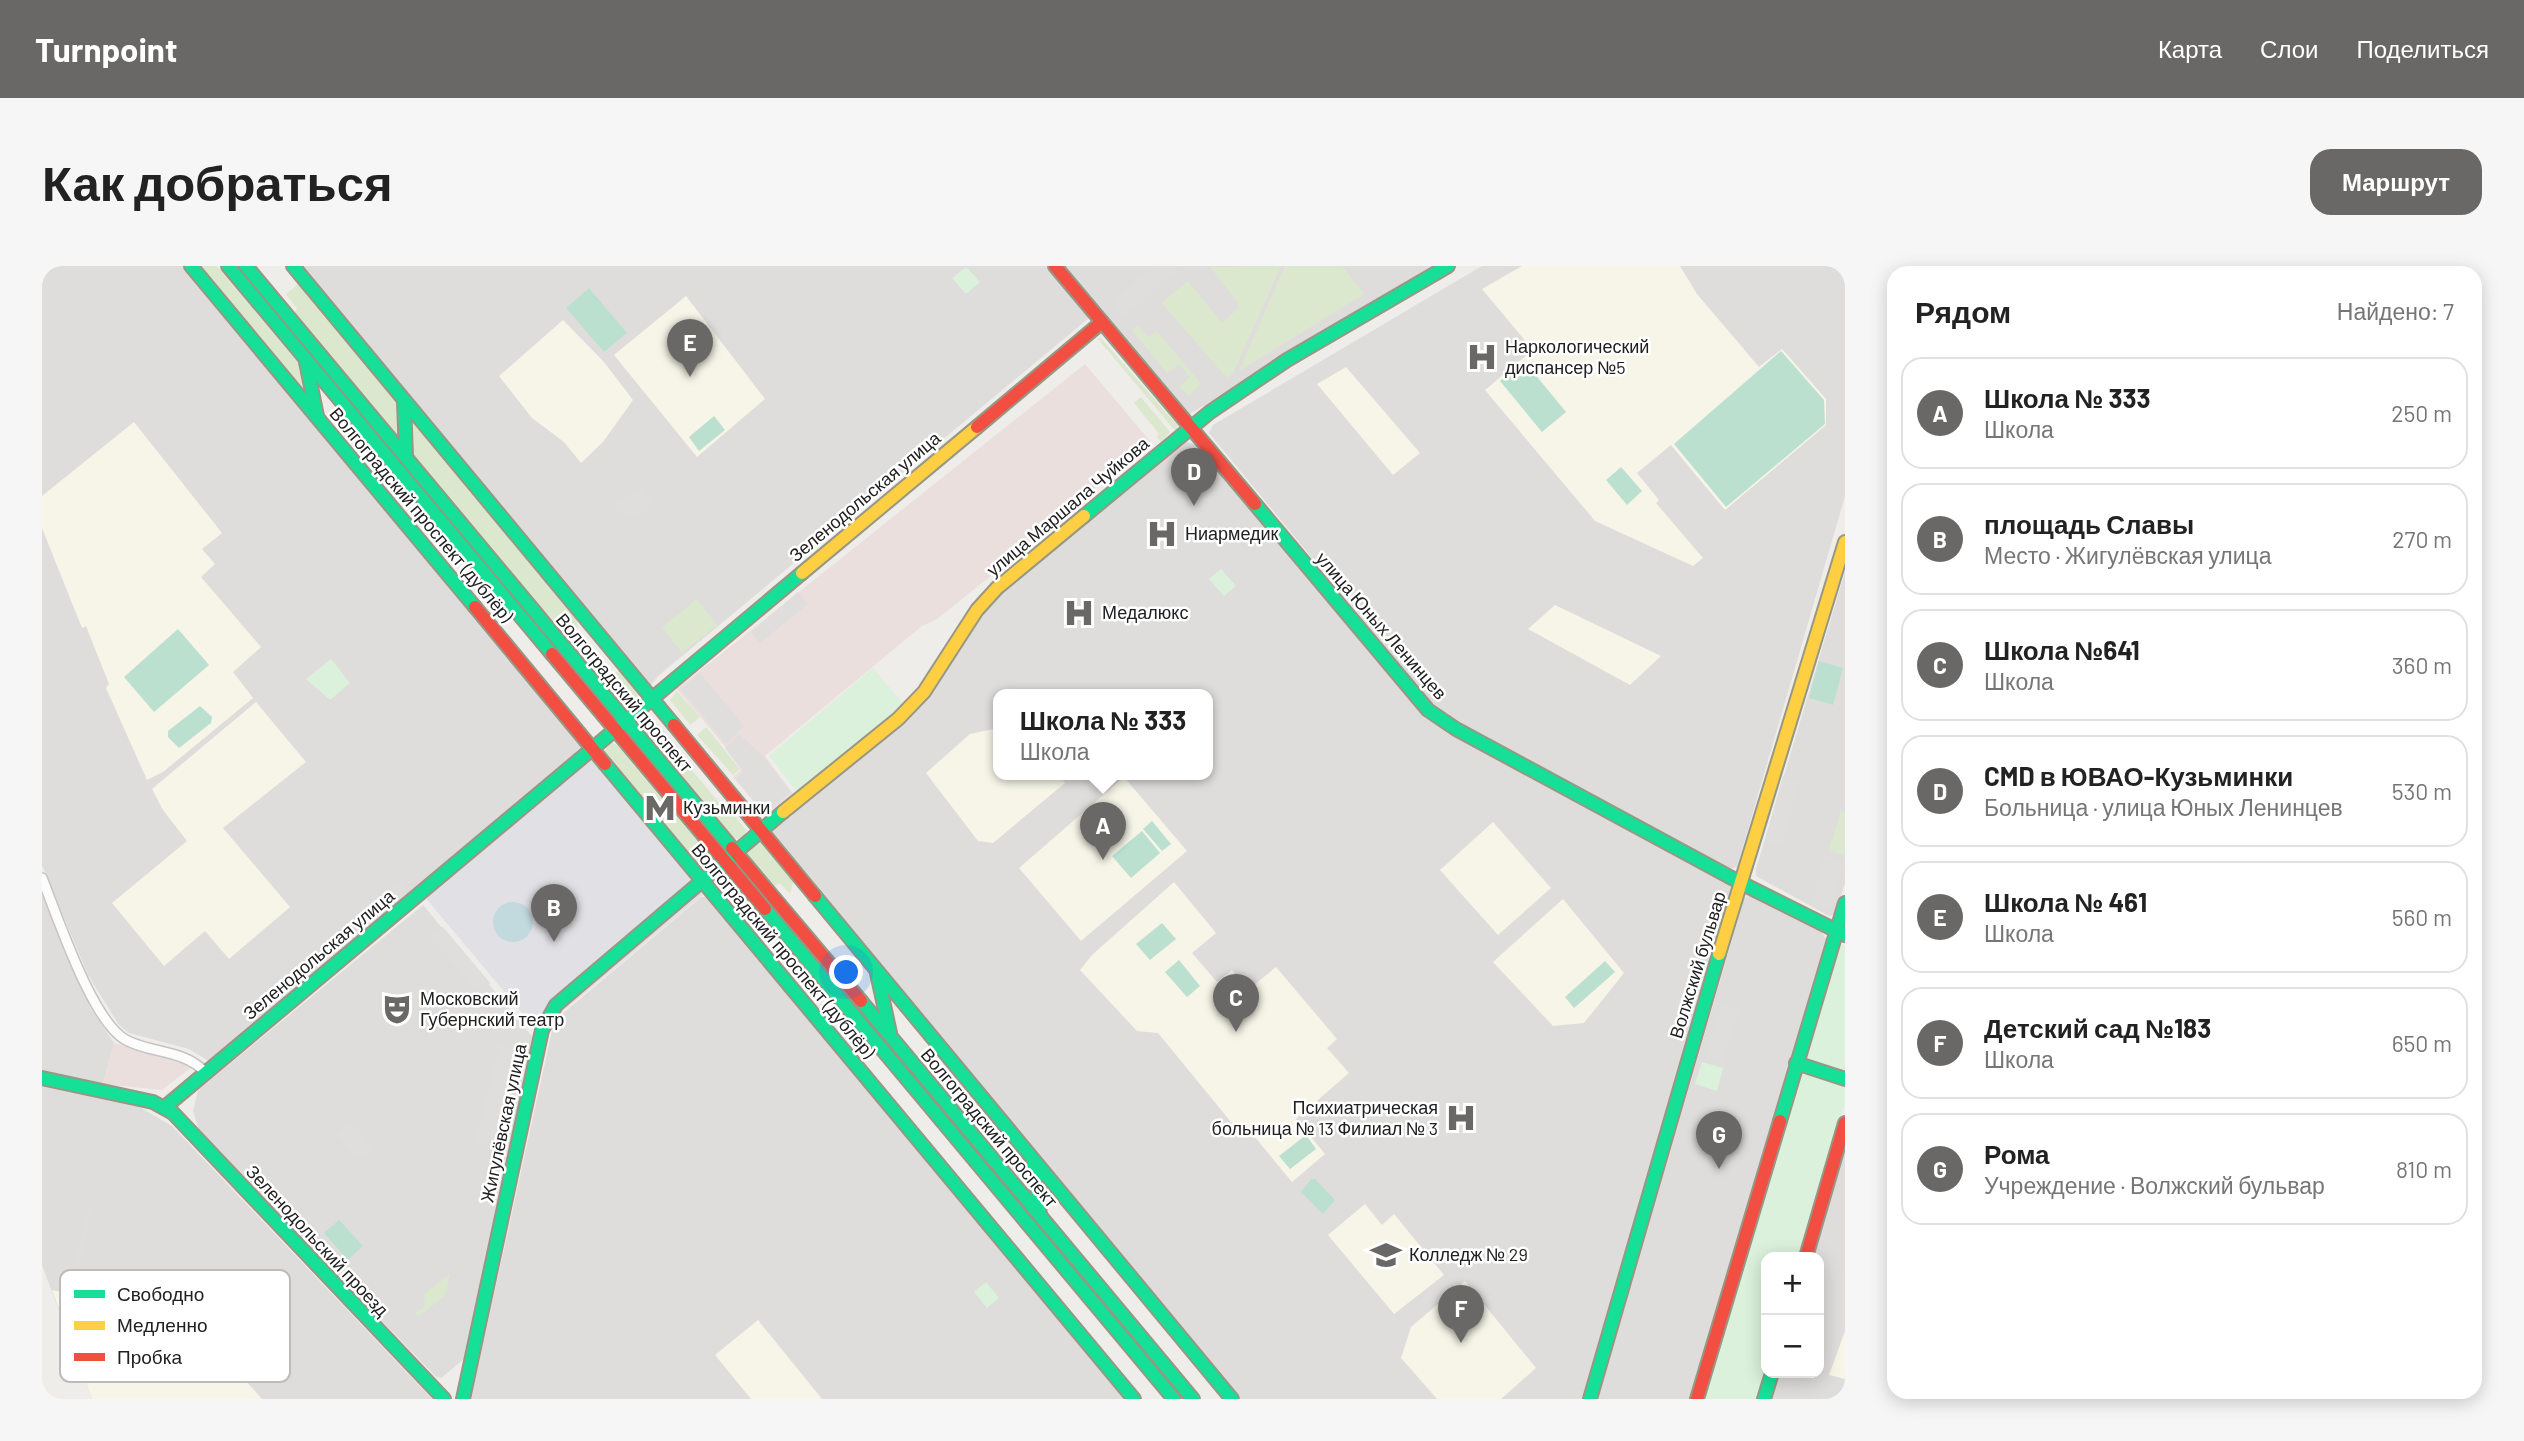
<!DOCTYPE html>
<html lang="ru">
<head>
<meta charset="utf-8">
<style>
  body { margin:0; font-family:Barlow,sans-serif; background:#f6f6f6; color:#222 }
  .controls { position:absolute; right:21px; bottom:21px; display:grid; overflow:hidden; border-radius:14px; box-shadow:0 4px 18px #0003 }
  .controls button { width:63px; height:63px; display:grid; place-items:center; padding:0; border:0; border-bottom:2px solid #e0e0e0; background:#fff; color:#222; font:35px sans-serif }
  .you { position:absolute; left:805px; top:707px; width:24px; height:24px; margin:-18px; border:5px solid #fff; border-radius:50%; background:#1a73e8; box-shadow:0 0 0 10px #1a73e833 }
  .badge { display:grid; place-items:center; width:46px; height:46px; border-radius:50%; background:#696867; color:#fff; font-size:23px; font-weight:700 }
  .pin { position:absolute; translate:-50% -58px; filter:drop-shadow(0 2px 4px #0008) }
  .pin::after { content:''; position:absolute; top:37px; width:24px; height:21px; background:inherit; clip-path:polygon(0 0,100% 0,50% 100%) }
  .popup { position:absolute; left:951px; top:423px; width:220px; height:91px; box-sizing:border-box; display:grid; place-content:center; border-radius:14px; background:#fff; filter:drop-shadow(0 2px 5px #0005); font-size:23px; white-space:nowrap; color:#767676 }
  .popup b { font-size:26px; color:#222 }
  .popup::after { content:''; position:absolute; left:50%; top:100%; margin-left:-14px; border:14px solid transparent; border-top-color:#fff }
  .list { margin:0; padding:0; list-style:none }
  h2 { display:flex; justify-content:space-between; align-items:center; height:91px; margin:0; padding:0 28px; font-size:30px }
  h2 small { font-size:23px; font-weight:400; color:#767676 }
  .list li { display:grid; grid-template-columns:46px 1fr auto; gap:21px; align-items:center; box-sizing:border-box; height:112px; margin:0 14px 14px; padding:0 14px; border:2px solid #e0e0e0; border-radius:21px }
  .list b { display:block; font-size:26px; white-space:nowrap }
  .list p { margin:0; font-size:23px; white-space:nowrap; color:#767676 }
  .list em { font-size:23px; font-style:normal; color:#767676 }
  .map { position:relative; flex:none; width:1803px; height:1133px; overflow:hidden; border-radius:21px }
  header { display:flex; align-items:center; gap:42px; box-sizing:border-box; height:98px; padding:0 35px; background:#696867; color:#fff }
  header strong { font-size:33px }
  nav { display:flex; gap:38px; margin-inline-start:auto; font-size:24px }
  .intro { display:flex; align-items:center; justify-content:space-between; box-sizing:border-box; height:168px; padding:0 42px }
  h1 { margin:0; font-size:49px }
  .button { padding:18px 32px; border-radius:21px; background:#696867; color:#fff; font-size:24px; font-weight:700 }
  main { display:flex; gap:42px; padding:0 42px }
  aside { flex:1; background:#fff; border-radius:21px; box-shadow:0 4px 18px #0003 }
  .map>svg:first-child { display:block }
  .residential { fill:#dedddb; fill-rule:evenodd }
  .commercial { fill:#ebdfdd }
  .education { fill:#f6f5e8 }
  .grass { fill:#dce8cd }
  .park { fill:#dbf1db }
  .pitch { fill:#bbe0d0 }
  .parking { fill:#dfdedd }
  .plaza { fill:#e1e0e4 }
  .water { fill:#c2d9de }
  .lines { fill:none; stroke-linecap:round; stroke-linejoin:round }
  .street-casing { stroke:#c5c4c2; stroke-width:12 }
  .fast-casing { stroke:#969784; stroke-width:16 }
  .slow-casing { stroke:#969784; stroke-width:16 }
  .jam-casing { stroke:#969784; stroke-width:16 }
  .street { stroke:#fdfcfc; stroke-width:9 }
  .fast { stroke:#16e098; stroke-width:12 }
  .slow { stroke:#ffcf43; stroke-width:12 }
  .jam { stroke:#f24e42; stroke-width:12 }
  .labels { text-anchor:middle; stroke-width:5; stroke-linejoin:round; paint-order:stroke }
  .poi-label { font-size:18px; fill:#212121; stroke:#fff; text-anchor:start }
  .street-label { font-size:18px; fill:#212121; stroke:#fff }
  .key { fill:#fff; stroke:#bcbcbc; stroke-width:2 }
  .key-label { font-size:19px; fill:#212121 }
</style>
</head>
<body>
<header>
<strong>Turnpoint</strong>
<nav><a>Карта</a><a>Слои</a><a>Поделиться</a></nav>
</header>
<div class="intro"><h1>Как добраться</h1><a class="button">Маршрут</a></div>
<main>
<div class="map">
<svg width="1803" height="1133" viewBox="0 0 1803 1133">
  <rect width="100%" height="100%" fill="#efedea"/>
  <g class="residential">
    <path d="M0 0H141L542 479 539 486 360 640 167 795 147 783 87 767 77 759 46 709 0 599Z"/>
    <path d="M259 0H1004L1047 52 616 410 608 420Z"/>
    <path d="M1023 0H1394L1146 149Z"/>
    <path d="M1440 0H1803V230L1695 601 1687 603 1418 456 1389 436 1167 167 1171 159Z"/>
    <path d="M1144 176 1155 179 1383 452 1684 616 1689 622 1540 1133H1195L728 567 855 460 951 333ZM956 428H1166V508H956Z"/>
    <path d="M1803 306V617L1793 648 1787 650 1714 610V603Z"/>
    <path d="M0 625 49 743 72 777 61 818 0 805Z"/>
    <path d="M1707 629 1779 665 1786 676 1648 1133H1556L1702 633Z"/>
    <path d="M659 631H665L1087 1133H429L510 765 519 749Z"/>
    <path d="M381 639 493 774 426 1082 422 1093 399 1112 393 1110 157 864 151 845 156 825 161 820Z"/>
    <path d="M0 819 99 842 130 860 390 1133H50L0 999Z"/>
    <path d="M1803 881V1133H1728L1736 1107H1777V991H1770Z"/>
  </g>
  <g class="commercial">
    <path d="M1043 98 1108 175 944 314 895 353 880 360 723 490 751 528 724 551 691 511 701 502 635 423Z"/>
    <path d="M72 777 139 794 152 799 120 824 61 818Z"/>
  </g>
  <g class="education">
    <path d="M1480 0H1638L1655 28 1717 101 1740 83 1784 133V159L1683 244 1629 179 1595 207 1617 234 1614 237 1661 292 1651 300 1553 255 1443 124 1491 84 1440 23Z"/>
    <path d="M644 30 723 133 655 191 572 89Z"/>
    <path d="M521 54 562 96 591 134 561 176 539 197 522 176 490 152 457 110Z"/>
    <path d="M1304 101 1378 187 1351 209 1275 118Z"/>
    <path d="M92 156 180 267 160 283 173 298 159 311 219 381 191 406 211 432 121 506 105 514 64 422 67 418 44 360 40 362 0 262V230Z"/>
    <path d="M1513 339 1619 390 1588 419 1486 363Z"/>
    <path d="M214 436 264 496 181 562 248 641 187 693 163 665 122 700 70 637 145 575 121 544 110 523Z"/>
    <path d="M956 462V508H1016L1023 517 951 577 936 575 884 507 928 468Z"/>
    <path d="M1082 511 1145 585 1039 675 977 602Z"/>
    <path d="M1451 556 1509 622 1456 669 1398 604Z"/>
    <path d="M1132 616 1174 667 1150 687 1175 716 1190 704 1206 724 1234 701 1295 773 1285 782 1307 807 1254 853 1283 888 1250 916 1207 864 1198 867 1116 767 1095 765 1038 704 1050 689Z"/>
    <path d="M1521 633 1582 707 1542 757 1511 760 1451 696Z"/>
    <path d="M1323 938 1340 959 1352 948 1402 1009 1352 1048 1286 969Z"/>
    <path d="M1423 1015 1494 1102 1459 1133H1395L1359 1092 1369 1061Z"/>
    <path d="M10 1024 147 1052 220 1133H50Z"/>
    <path d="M716 1054 780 1133H709L673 1089Z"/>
    <path d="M1803 1065V1113L1787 1109Z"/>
  </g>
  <g class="grass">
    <path d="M151 0H175L264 106 267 138Z"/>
    <path d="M1239 0 1191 107 1185 112 1120 37 1146 15 1180 57 1197 42 1195 35 1168 1Z"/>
    <path d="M1243 0H1300L1322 28 1197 105Z"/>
    <path d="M256 18 360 142 357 175 252 47 255 43 244 28Z"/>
    <path d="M1096 59 1106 71 1115 65 1159 118 1147 129 1137 121 1148 111 1137 98 1125 107 1090 64Z"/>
    <path d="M1059 72 1136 160 1134 166 1056 73Z"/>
    <path d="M1099 131 1128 166 1119 176 1115 171 1117 168 1092 137Z"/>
    <path d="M368 151 535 352 536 373 519 352 514 356 497 341 367 185Z"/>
    <path d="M655 333 675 359 640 387 620 361Z"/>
    <path d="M577 403 597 429V434L589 440 565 417Z"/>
    <path d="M635 425 658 451 648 459 628 434Z"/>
    <path d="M606 447 635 480 632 483 686 547 689 545 704 564 701 573H691L596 458 598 450Z"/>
    <path d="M664 461 698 503 691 509 655 469Z"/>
    <path d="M570 477 575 479 667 589 664 599 653 600 561 486Z"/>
    <path d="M1799 545 1803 547V590L1787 584Z"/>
    <path d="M715 575 721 577 752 612 748 628 738 617 733 620 705 590 707 580Z"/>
    <path d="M408 1008 403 1030 376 1051 373 1047 382 1041 383 1027Z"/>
  </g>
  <g class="park">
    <path d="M924 1 938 16 924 28 910 12Z"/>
    <path d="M1179 303 1194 320 1182 330 1167 313Z"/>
    <path d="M289 393 308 417 288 434 264 413Z"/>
    <path d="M831 402 860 436 861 441 755 526 727 490Z"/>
    <path d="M1798 678 1803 680V809L1762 794Z"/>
    <path d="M1660 796 1681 802 1675 825 1653 818Z"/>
    <path d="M1759 804 1803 818V836L1757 991H1724V1103L1715 1133H1663Z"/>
    <path d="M944 1016 957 1032 945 1042 932 1026Z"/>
  </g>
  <g class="pitch">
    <path d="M547 22 585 67 562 86 524 42Z"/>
    <path d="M1739 85 1782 134 1783 158 1684 241 1632 178Z"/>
    <path d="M1482 95 1524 146 1500 166 1458 115Z"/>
    <path d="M672 150 683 164 657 185 647 171Z"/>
    <path d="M1579 201 1600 225 1585 239 1564 214Z"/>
    <path d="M136 363 167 399 112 446 82 411Z"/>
    <path d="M1777 395 1801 402 1791 439 1767 432Z"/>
    <path d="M158 440 170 451 169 457 137 482 126 471V465Z"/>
    <path d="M1110 555 1129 578 1120 585 1101 563Z"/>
    <path d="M1100 565 1118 587 1089 612 1070 590Z"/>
    <path d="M1120 657 1134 673 1108 694 1094 678Z"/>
    <path d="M1137 694 1158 720 1145 731 1123 706Z"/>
    <path d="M1563 695 1573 706 1532 742 1523 731Z"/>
    <path d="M1264 869 1274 883 1248 903 1237 890Z"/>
    <path d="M1269 913H1273L1293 934 1281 948 1259 926Z"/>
    <path d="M297 954 321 980 306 994 282 967Z"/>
    <path d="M53 1045 69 1057 46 1087 30 1075Z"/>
  </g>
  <g class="parking">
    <path d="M1111 0H1140L1083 50 1070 36Z"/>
    <path d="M599 220 613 237 598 250 580 248 571 237 582 234Z"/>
    <path d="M756 326 766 338 718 377 709 366Z"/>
    <path d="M658 407 702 460 684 478 639 423Z"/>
    <path d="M697 468 722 491 749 526 723 548 694 513 701 506 683 482Z"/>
    <path d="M1741 510 1758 515 1740 580 1723 575Z"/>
    <path d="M1782 589 1802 595 1788 642 1770 634Z"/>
    <path d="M358 614 367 625 327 659 318 647Z"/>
    <path d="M401 661 449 718 429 720 388 671Z"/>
    <path d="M1679 739 1697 744 1682 796 1664 791Z"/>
    <path d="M457 779 480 784 458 884 434 875Z"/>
    <path d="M308 853 332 883 316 894 294 869Z"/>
    <path d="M46 941 50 942 31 1026 12 1021 18 996 32 999Z"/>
  </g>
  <path class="plaza" d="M541 484 663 627 520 746 503 774 376 623Z"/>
  <circle class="water" cx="471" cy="656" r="20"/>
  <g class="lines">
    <g class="street-casing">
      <path id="street" d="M0 612C15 649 50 756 84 774 110 788 141 783 163 806"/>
    </g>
    <g class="fast-casing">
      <g id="fast">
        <path d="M149 0 433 341"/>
        <path d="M186 0 510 388"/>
        <path d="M204 0 690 582"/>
        <path d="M251 0 632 459"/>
        <path d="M264 96 275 150"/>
        <path d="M362 136 364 190"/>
        <path d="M1213 238 1386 444 1414 463 1699 617 1803 669"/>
        <path d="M1042 250 1168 146 1245 94 1406 0"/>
        <path d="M563 498 1092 1133"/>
        <path d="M773 630 1190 1133"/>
        <path d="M723 643 1132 1133"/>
        <path d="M835 707 848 767"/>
        <path d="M819 735 1151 1133"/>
        <path d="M1754 797 1803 813"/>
        <path d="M0 812 111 836 131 847 402 1133"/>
        <path d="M123 841 760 307"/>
        <path d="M1738 855 1803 637"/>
        <path d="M991 894 998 949"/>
        <path d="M421 1133 500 764 514 739 741 546"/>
        <path d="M1548 1133 1677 688"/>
        <path d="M1722 1133 1730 1107"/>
      </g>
    </g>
    <g class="slow-casing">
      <g id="slow">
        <path d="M760 307 935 161"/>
        <path d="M741 546 856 453 882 426 935 344 955 322 1042 250"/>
        <path d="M1677 688 1803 276"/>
      </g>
    </g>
    <g class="jam-casing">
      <g id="jam">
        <path d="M1013 0 1213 238"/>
        <path d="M935 161 1060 56"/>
        <path d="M433 341 563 498"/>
        <path d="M510 388 723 643"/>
        <path d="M632 459 773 630"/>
        <path d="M690 582 819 735"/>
        <path d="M1764 991 1803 857"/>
        <path d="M1655 1133 1738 855"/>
      </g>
    </g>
    <use href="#street" class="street"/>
    <use href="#fast" class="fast"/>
    <use href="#slow" class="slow"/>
    <use href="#jam" class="jam"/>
  </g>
  <defs>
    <g id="hospital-bare" transform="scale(2.415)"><path d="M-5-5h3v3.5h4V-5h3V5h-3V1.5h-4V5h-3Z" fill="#696867" stroke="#fff" stroke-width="2.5" paint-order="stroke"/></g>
    <g id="metro-bare" transform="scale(2.415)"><path d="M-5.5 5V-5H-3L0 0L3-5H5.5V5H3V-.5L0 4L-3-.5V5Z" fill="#696867" stroke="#fff" stroke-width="2.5" paint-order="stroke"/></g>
    <g id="theatre-bare" transform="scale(2.415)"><path d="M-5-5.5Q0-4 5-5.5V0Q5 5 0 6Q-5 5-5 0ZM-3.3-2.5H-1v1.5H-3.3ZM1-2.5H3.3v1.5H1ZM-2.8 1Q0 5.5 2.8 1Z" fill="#696867" stroke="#fff" stroke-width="2.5" paint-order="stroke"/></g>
    <g id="university-bare" transform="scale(2.415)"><path d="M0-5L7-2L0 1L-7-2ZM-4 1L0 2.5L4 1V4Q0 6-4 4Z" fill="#696867" stroke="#fff" stroke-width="2.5" paint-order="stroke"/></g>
  </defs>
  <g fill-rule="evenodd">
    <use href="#hospital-bare" x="1440" y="91"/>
    <use href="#hospital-bare" x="1120" y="268"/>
    <use href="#hospital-bare" x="1037" y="347"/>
    <use href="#metro-bare" x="618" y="542"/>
    <use href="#theatre-bare" x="355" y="743"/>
    <use href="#hospital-bare" x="1419" y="852"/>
    <use href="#university-bare" x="1344" y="989"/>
  </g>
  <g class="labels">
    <g class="poi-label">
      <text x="1463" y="87">Наркологический<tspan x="1463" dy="21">диспансер №5</tspan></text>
      <text x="1143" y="274">Ниармедик</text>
      <text x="1060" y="353">Медалюкс</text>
      <text x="641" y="548">Кузьминки</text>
      <text x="378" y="739">Московский<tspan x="378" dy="21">Губернский театр</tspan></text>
      <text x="1396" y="848" text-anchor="end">Психиатрическая<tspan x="1396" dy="21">больница № 13 Филиал № 3</tspan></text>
      <text x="1367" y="995">Колледж № 29</text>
    </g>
    <g class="street-label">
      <text transform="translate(823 231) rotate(-40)" y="6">Зеленодольская улица</text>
      <text transform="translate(1026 241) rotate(-40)" y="6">улица Маршала Чуйкова</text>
      <text transform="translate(379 249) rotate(50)" y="6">Волгоградский проспект (дублёр)</text>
      <text transform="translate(1339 360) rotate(49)" y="6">улица Юных Ленинцев</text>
      <text transform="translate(582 427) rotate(50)" y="6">Волгоградский проспект</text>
      <text transform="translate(741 685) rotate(50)" y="6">Волгоградский проспект (дублёр)</text>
      <text transform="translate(277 689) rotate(-40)" y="6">Зеленодольская улица</text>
      <text transform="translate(1656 699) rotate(-73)" y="6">Волжский бульвар</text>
      <text transform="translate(462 857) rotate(-78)" y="6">Жигулёвская улица</text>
      <text transform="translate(947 862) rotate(50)" y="6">Волгоградский проспект</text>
      <text transform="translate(275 975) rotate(47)" y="6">Зеленодольский проезд</text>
    </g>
  </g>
  <rect x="18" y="1004" width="230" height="112" rx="10" class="key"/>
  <rect x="32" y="1024" width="31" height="8" fill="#16e098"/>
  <rect x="32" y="1055" width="31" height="9" fill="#ffcf43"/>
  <rect x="32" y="1087" width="31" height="8" fill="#f24e42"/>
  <g class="key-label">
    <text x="75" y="1035">Свободно</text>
    <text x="75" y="1066">Медленно</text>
    <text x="75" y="1098">Пробка</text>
  </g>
</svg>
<div class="controls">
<button>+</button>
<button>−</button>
</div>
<div class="you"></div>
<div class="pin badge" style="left:1061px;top:594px">A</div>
<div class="popup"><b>Школа № 333</b>Школа</div>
<div class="pin badge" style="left:512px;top:676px">B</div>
<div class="pin badge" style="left:1194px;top:766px">C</div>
<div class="pin badge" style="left:1152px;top:240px">D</div>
<div class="pin badge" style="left:648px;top:111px">E</div>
<div class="pin badge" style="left:1419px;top:1077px">F</div>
<div class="pin badge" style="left:1677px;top:903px">G</div>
</div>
<aside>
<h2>Рядом<small>Найдено: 7</small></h2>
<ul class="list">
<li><span class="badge">A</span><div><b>Школа № 333</b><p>Школа</p></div><em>250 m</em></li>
<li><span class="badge">B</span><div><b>площадь Славы</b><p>Место · Жигулёвская улица</p></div><em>270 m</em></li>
<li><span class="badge">C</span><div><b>Школа №641</b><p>Школа</p></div><em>360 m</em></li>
<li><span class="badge">D</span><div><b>CMD в ЮВАО-Кузьминки</b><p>Больница · улица Юных Ленинцев</p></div><em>530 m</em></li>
<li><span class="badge">E</span><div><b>Школа № 461</b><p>Школа</p></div><em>560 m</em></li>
<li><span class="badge">F</span><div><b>Детский сад №183</b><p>Школа</p></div><em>650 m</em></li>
<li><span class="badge">G</span><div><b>Рома</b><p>Учреждение · Волжский бульвар</p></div><em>810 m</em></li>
</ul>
</aside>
</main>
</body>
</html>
